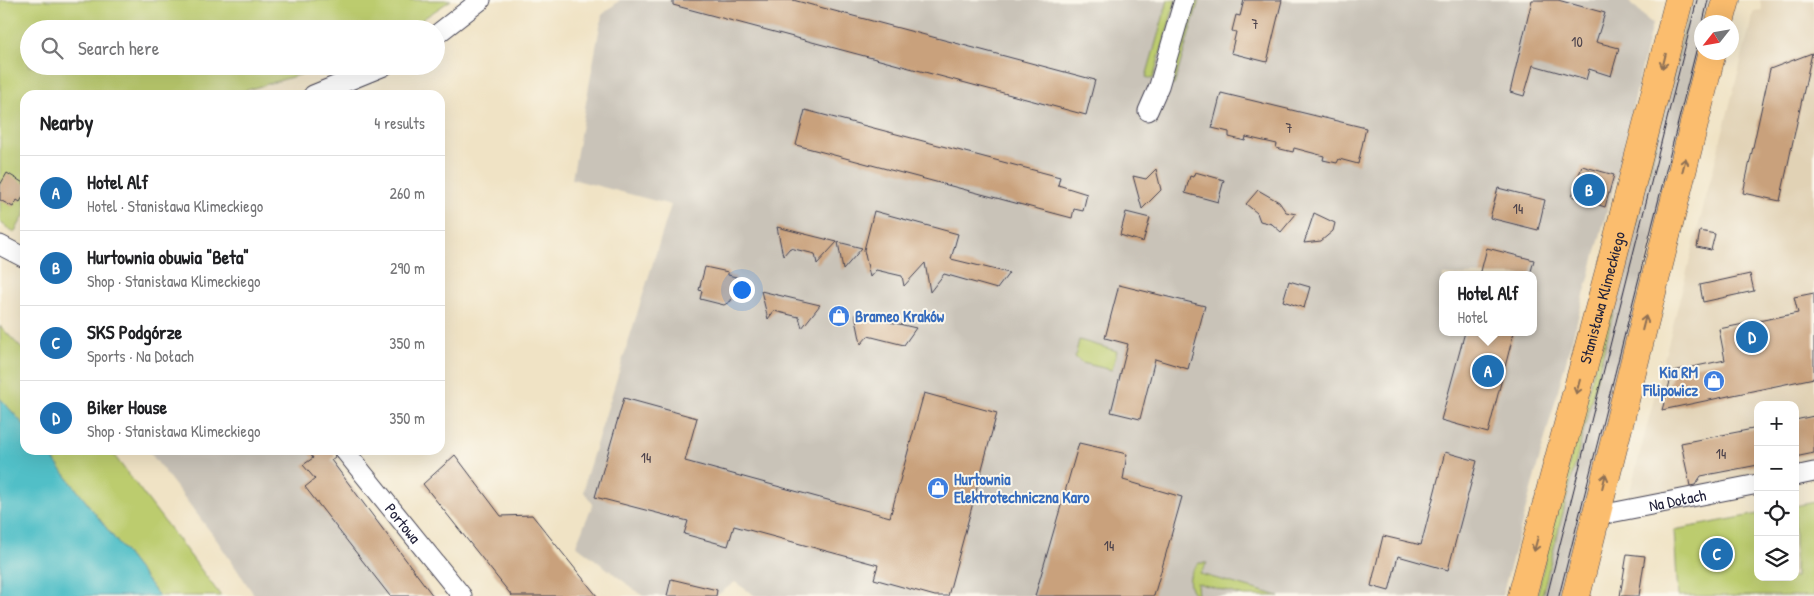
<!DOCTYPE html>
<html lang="en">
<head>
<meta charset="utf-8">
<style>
  body { margin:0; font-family:"Patrick Hand",sans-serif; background:#f6f6f6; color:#202124 }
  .controls { position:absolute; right:15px; bottom:15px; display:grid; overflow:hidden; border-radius:10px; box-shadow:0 5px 20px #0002 }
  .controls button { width:45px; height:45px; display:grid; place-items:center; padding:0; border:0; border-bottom:1px solid #e0e0e0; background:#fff; color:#202124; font:25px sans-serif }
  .compass { position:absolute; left:1694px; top:15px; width:45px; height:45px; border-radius:50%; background:#fff; box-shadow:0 5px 20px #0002; rotate:239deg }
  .you { position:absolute; left:741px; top:289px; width:18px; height:18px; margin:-12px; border:4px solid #fff; border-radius:50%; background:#1a73e8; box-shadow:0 0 0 8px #1a73e833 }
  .badge { display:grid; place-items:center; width:32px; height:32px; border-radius:50%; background:#1f6fb2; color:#fff; font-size:16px; font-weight:700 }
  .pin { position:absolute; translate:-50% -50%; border:2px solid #fff; box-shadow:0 1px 5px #0006 }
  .popup { position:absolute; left:1439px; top:271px; width:98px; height:65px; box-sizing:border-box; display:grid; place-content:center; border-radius:10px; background:#fff; filter:drop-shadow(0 1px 4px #0005); font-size:16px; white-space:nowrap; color:#757577 }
  .popup b { font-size:19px; color:#202124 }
  .popup::after { content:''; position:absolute; left:50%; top:100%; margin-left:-10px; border:10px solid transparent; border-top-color:#fff }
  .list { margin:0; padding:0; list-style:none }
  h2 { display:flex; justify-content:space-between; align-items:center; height:65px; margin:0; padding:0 20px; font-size:21px }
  h2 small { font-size:16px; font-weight:400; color:#757577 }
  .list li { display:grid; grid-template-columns:32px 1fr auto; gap:15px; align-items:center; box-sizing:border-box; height:75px; padding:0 20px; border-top:1px solid #e0e0e0 }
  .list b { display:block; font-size:19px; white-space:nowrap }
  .list p { margin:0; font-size:16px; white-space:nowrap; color:#757577 }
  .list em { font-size:16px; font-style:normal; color:#757577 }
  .icon { flex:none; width:28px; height:28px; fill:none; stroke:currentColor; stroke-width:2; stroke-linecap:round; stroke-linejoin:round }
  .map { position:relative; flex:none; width:1814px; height:596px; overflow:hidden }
  .search { position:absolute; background:#fff; box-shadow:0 5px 20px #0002; left:20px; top:20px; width:425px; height:55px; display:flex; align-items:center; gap:12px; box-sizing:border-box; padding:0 18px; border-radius:28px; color:#757577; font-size:19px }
  .panel { position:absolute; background:#fff; box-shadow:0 5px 20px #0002; left:20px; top:90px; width:425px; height:365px; border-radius:15px }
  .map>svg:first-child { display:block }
  .built { fill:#e1d2b5 }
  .industrial { fill:#c9c3b8; fill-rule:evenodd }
  .green { fill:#bccc6e; stroke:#6f7754 }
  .water { fill:#51bfc7; stroke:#3a7081 }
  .building { fill:#c9a17c }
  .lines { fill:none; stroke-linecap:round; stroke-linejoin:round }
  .minor-casing { stroke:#413f50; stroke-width:21 }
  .primary-casing { stroke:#413f50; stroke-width:29 }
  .minor { stroke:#fff; stroke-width:19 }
  .primary { stroke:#fbbd6e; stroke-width:28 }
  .tram { stroke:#22223b; stroke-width:1 }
  .oneway { stroke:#8e7054 }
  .labels { text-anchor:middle; stroke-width:4; stroke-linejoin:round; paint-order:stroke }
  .number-label { font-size:14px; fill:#4c424b }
  .street-label { font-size:16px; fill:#22223b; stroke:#fbf7ec }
  .shop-label { font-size:16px; font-weight:bold; fill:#366cbe; stroke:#fbf7ec; text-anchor:start }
</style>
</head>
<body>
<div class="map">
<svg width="1814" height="596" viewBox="0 0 1814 596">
  <rect width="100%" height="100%" fill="#fbf7ec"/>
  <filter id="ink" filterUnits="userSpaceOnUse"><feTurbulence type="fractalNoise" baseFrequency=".02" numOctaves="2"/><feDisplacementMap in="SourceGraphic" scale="10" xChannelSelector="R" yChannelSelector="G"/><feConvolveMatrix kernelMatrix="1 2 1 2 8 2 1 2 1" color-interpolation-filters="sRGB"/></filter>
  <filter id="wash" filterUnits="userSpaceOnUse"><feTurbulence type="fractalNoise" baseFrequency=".0096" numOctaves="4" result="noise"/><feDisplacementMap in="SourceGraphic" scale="20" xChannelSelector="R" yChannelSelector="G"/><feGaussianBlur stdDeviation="1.12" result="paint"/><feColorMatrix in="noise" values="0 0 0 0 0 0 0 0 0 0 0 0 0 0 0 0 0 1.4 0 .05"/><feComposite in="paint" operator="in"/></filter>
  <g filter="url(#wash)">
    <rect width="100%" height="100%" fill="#f0e3c5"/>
    <path class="built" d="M1760 0H1814V466L1795 469V405H1758V477L1627 503 1754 11 1762 10Z"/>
    <g class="industrial">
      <path d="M620 0H1627L1652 24 1619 167 1502 596H755L735 582 716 596H643L576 545 593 504 584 492 586 477 671 205 572 179 602 15ZM1443 275H1533V332H1443Z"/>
      <path d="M1692 0H1713L1707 22H1702L1701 45 1563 596H1542Z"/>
      <path d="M148 450H325L434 596H255L216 539Z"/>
    </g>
    <g class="green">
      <path d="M0 0H451L408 29H29V66H330L230 95H86L72 92 71 95H25V214L14 233 0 222Z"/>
      <path d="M1168 0H1176L1153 79 1146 77Z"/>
      <path d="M1191 0H1199L1174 85 1167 84Z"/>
      <path d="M1692 0 1542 596H1537L1550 535Z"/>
      <path d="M0 326 25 352V426L0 398Z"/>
      <path d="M1079 340 1117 351 1112 370 1082 363 1075 357Z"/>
      <path d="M46 450H110L221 596H159Z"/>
      <path d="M1814 502V596H1678L1674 530 1758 514V577H1795V506Z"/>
      <path d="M1199 563H1207L1200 574 1279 596H1244L1197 583 1198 596C1185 589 1188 571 1199 563Z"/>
    </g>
    <path class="water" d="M0 398 25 426V450H46L159 596H0Z"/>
    <g id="blocks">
      <g class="building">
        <path d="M673 0H793L1095 80 1086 115 673 5Z"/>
        <path d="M1244 0H1282L1267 62 1231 53 1236 32 1232 31 1236 15 1240 16Z"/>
        <path d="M1532 0H1558L1605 13 1596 42 1619 48 1611 76 1589 69 1586 80 1533 65 1524 96 1510 92Z"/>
        <path d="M1812 53 1780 201 1743 193 1770 69Z"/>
        <path d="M1221 93 1366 128 1358 164 1339 159 1337 163 1323 160 1324 156 1294 148 1293 152 1276 148 1277 144 1246 137 1245 141 1229 137V132L1212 128Z"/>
        <path d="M805 110 1060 177 1058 185 1087 194 1083 211 1074 209 1072 218 796 145Z"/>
        <path d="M1582 166 1614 175 1605 207 1572 196Z"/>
        <path d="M1156 169 1161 190 1142 209 1133 176 1146 179Z"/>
        <path d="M1195 172 1224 180 1218 202 1185 193 1190 176 1193 177Z"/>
        <path d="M7 173 25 184V193L20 202 17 200 13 207 0 200V185Z"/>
        <path d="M1498 188 1545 200 1538 230 1490 218Z"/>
        <path d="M1258 190 1279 202 1286 212 1296 214 1281 232 1272 224 1260 221 1257 213 1246 204Z"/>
        <path d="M874 211 958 234 951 259 1009 273 997 289 944 274 930 292 925 263 904 286 902 276 876 270 870 277 864 250Z"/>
        <path d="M1126 212 1150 218 1143 242 1120 235Z"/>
        <path d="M1314 213 1335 223 1333 231 1321 241 1304 243Z"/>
        <path d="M777 227 837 242 817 264 815 254 790 248 783 256Z"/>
        <path d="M1700 231 1715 234 1711 250 1697 247Z"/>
        <path d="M838 242 862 248 843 270Z"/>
        <path d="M1487 248 1534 260 1530 275H1480Z"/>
        <path d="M705 267 728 272V275L736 277 731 301 724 305 700 299 702 291 699 290Z"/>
        <path d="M1750 274 1754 291 1703 302 1700 285Z"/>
        <path d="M1289 281 1310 287 1304 308 1283 301Z"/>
        <path d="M1119 285 1205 306 1188 369 1155 359 1140 419 1111 412 1128 344 1105 338Z"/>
        <path d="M761 291 803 301 820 305 802 328 799 317 774 311 768 319Z"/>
        <path d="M1814 293V378L1662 410 1673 371 1725 360 1719 329 1798 313 1794 297Z"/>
        <path d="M855 314 890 322 916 328 904 345 868 336 861 344Z"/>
        <path d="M1465 332H1514L1488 433 1441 420Z"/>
        <path d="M924 393 997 413 948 596H935L874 579 878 565 734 526 728 546 684 534 688 521 595 497 624 398 697 418 685 461 890 517Z"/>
        <path d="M1814 416V453L1795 457V420Z"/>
        <path d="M1758 428V465L1701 476 1695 485 1690 486 1681 443Z"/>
        <path d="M1079 443 1127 454 1123 480 1182 497 1154 596H1035Z"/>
        <path d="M307 450H333L335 457 331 460 433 596H390L305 487 315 479 303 465 313 458Z"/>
        <path d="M1445 452 1477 461 1448 570 1398 556 1389 591 1371 586 1383 536 1421 545Z"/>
        <path d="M455 455 501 516 532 515 597 596H512L423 484Z"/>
        <path d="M1627 554 1645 556 1639 596H1620Z"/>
        <path d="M671 579 717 590 716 596H667Z"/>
      </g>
    </g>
  </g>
  <g filter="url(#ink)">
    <use href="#blocks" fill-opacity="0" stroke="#413f50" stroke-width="1"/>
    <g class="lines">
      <g class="minor-casing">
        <g id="minor">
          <path d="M436 35 481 0"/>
          <path d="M313 95 384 66"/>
          <path d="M1148 111 1159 86 1184 0"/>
          <path d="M0 245 25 258"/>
          <path id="s1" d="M344 450 462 596"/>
          <path d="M1795 476 1814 472"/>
          <path id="s2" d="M1595 516 1758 484"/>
        </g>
      </g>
      <g class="primary-casing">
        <g id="primary">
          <path d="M1720 22 1726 0"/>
          <path id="s3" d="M1522 596 1610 268 1679 0"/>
          <path d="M1576 596 1712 52"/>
        </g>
      </g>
      <use href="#minor" class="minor"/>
      <use href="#primary" class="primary"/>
      <g class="tram">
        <path d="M1703 22 1708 0"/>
        <path d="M1547 596 1697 0"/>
        <path d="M1559 596 1702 27"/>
      </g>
    </g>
    <defs><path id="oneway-shaft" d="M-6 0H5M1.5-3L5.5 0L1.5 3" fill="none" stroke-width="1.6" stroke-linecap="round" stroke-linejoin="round" transform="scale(1.25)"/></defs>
    <g class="oneway">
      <use href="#oneway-shaft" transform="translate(1664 61) rotate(104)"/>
      <use href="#oneway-shaft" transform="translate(1684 165) rotate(-76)"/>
      <use href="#oneway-shaft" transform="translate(1644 323) rotate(-76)"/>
      <use href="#oneway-shaft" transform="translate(1578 387) rotate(105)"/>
      <use href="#oneway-shaft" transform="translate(1604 481) rotate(-76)"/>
      <use href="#oneway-shaft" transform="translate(1536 544) rotate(105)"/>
    </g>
  </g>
  <defs>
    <g id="shop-disc" transform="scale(1.125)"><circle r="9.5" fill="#3f7fe0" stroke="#fbf7ec"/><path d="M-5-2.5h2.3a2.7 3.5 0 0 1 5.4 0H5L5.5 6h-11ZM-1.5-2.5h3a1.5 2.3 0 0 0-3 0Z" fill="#fff"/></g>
  </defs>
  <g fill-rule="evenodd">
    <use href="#shop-disc" x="839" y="316"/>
    <use href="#shop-disc" x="1714" y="381"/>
    <use href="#shop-disc" x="938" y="488"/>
  </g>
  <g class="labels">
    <g class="number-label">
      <text x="1255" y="29">7</text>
      <text x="1577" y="47">10</text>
      <text x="1289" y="133">7</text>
      <text x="1518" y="214">14</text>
      <text x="1721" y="459">14</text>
      <text x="646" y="463">14</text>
      <text x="1109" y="551">14</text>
    </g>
    <g class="street-label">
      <text dy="6" stroke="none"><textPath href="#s3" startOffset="309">Stanisława Klimeckiego</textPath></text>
      <text dy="6" stroke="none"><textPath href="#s2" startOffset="84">Na Dołach</textPath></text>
      <text dy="6" stroke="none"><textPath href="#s1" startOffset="94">Portowa</textPath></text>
    </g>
    <g class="shop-label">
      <text x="855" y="322">Brameo Kraków</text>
      <text x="1698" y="378" text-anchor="end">Kia RM<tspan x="1698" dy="18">Filipowicz</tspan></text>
      <text x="954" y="485">Hurtownia<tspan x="954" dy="18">Elektrotechniczna Karo</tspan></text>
    </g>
  </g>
</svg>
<div class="controls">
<button>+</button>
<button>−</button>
<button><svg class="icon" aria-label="locate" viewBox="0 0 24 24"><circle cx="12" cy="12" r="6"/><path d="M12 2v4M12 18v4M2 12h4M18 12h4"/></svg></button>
<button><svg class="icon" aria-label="layers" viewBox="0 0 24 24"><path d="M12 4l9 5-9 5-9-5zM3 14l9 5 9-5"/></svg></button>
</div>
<svg class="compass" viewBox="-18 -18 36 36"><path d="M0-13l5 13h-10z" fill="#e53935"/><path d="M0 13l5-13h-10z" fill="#757577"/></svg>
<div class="you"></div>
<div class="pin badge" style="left:1488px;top:371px">A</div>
<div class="popup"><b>Hotel Alf</b>Hotel</div>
<div class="pin badge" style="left:1589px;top:190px">B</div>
<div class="pin badge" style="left:1717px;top:554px">C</div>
<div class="pin badge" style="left:1752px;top:337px">D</div>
<div class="search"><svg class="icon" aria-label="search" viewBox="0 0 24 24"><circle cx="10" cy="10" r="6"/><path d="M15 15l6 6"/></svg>Search here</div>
<section class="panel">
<h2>Nearby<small>4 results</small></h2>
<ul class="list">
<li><span class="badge">A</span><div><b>Hotel Alf</b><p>Hotel · Stanisława Klimeckiego</p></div><em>260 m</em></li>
<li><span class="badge">B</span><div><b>Hurtownia obuwia &quot;Beta&quot;</b><p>Shop · Stanisława Klimeckiego</p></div><em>290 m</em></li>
<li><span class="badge">C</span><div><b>SKS Podgórze</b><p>Sports · Na Dołach</p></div><em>350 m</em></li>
<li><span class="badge">D</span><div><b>Biker House</b><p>Shop · Stanisława Klimeckiego</p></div><em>350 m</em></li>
</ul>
</section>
</div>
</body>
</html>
